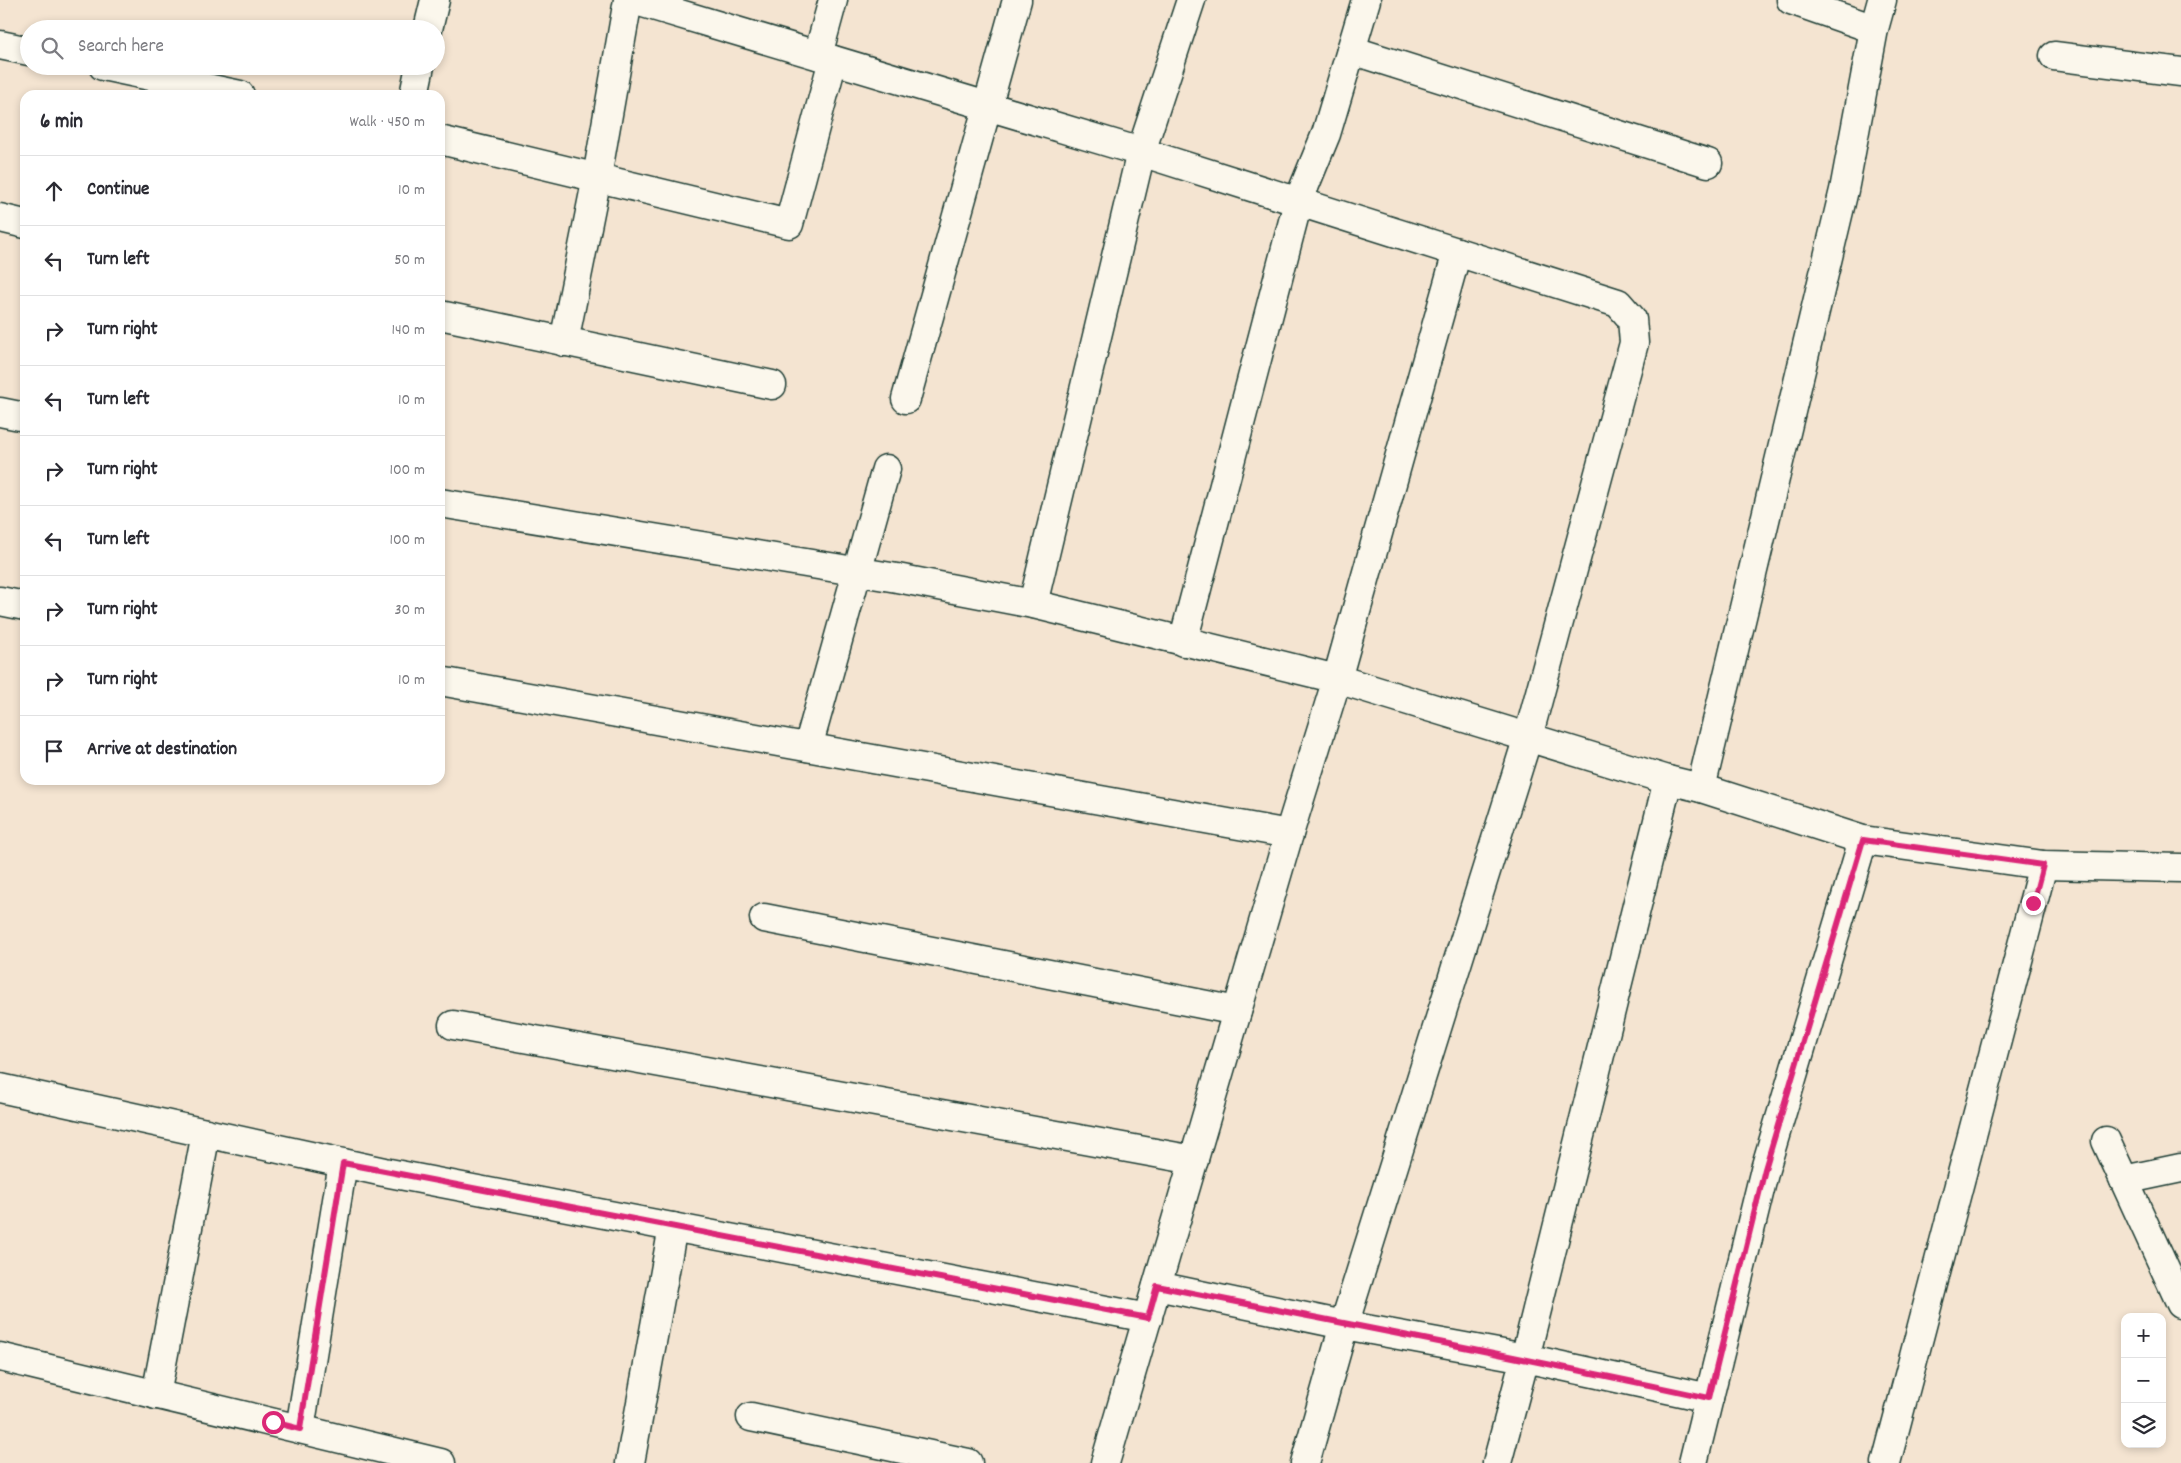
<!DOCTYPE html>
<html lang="en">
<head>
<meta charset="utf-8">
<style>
  body { margin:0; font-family:Dekko,sans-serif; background:#f7f7f7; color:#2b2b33 }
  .controls { position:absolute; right:15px; bottom:15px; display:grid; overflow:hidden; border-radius:10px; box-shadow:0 2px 8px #0003 }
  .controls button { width:45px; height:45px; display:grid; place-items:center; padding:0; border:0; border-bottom:1px solid #e1e1e2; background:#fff; color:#2b2b33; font:25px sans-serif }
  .stop { position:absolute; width:15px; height:15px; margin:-11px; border:4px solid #db2777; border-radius:50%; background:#fff }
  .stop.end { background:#db2777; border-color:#fff; box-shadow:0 1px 5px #0008 }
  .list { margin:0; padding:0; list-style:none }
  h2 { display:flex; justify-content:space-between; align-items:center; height:65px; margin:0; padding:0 20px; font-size:21px }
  h2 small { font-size:16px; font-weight:400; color:#7c7c81 }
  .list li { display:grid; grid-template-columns:32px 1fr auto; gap:15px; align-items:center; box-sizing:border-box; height:70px; padding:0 20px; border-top:1px solid #e1e1e2 }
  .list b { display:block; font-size:19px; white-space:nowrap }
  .list em { font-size:16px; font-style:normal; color:#7c7c81 }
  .icon { flex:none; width:28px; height:28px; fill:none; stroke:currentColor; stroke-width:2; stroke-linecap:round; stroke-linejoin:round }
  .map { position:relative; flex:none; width:2181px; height:1463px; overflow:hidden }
  .search { position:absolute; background:#fff; box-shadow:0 2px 8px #0003; left:20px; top:20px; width:425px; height:55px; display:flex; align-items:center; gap:12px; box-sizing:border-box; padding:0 18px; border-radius:28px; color:#7c7c81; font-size:19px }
  .panel { position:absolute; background:#fff; box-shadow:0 2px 8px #0003; left:20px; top:90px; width:425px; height:695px; border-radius:15px }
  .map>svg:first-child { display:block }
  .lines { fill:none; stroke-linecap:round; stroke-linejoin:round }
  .minor-casing { stroke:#1f3d34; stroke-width:31 }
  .minor { stroke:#fbf7ec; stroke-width:28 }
  .route { stroke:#db2777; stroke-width:6 }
</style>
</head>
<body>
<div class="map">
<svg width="2181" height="1463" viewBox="0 0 2181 1463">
  <rect width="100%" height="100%" fill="#f4e4d1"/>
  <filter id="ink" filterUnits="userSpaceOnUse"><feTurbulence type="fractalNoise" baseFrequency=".02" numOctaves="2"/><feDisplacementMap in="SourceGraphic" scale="10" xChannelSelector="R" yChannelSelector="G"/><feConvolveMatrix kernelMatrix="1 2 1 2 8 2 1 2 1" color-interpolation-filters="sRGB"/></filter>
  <g filter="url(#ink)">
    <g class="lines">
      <g class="minor-casing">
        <g id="minor">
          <path d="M633 0 1141 152 1618 303 1632 319 1634 343 1528 737 1344 1325 1305 1463"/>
          <path d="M1791 0 1874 29"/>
          <path d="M428 29 435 0"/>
          <path d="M0 45 29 51"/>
          <path d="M1351 50 1708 163"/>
          <path d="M818 55 833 0"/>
          <path d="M2054 56 2181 72"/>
          <path d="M103 66 240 95"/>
          <path d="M414 95 420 66"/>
          <path d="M440 140 789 224 833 60"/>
          <path d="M0 218 25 224"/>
          <path d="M440 315 772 385"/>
          <path d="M564 342 597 177 628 0"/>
          <path d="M906 399 1017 0"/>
          <path d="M0 412 25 417"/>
          <path d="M440 503 897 578 1033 604 1337 679 1668 780 1701 788 1863 840 2043 865 2181 868"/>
          <path d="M0 601 25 606"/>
          <path d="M1033 604 1141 152 1191 0"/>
          <path d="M1183 642 1298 202 1326 134 1366 0"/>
          <path d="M440 681 1289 834"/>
          <path d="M808 747 886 469"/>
          <path d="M1701 788 1844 190 1874 29 1882 0"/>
          <path d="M764 918 1237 1011"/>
          <path d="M453 1025 1194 1160"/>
          <path d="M0 1088 384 1172 1148 1318"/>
          <path d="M2106 1141 2181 1304"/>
          <path d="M2124 1180 2181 1168"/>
          <path d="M1157 1286 1344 1325 1525 1358 1709 1398"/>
          <path d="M0 1357 441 1463"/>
          <path d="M156 1395 206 1133"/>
          <path d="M751 1417 968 1463"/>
          <path d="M300 1429 343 1163"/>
          <path d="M630 1463 673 1227"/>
          <path d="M1105 1463 1289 834 1337 679 1457 252"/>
          <path d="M1497 1463 1525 1358 1668 780"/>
          <path d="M1693 1463 1765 1169 1863 840"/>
          <path d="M1886 1463 2043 865"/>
        </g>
      </g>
      <use href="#minor" class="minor"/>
    </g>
  </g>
  <g class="lines" filter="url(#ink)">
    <path class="route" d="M273 1422 300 1429 343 1163 1148 1318 1157 1286C1341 1323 1526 1358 1709 1398L1765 1169 1863 840 2043 865 2033 903"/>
  </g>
</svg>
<div class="controls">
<button>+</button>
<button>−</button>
<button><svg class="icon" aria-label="layers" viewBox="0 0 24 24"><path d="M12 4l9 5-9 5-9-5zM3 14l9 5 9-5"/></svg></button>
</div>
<div class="stop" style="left:273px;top:1422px"></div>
<div class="stop end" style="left:2033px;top:903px"></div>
<div class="search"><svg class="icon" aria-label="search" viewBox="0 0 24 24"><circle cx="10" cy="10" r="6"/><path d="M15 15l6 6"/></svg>Search here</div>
<section class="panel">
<h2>6 min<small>Walk · 450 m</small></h2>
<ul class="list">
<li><svg class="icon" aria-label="ahead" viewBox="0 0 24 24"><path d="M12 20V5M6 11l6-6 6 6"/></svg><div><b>Continue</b></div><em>10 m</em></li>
<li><svg class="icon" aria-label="left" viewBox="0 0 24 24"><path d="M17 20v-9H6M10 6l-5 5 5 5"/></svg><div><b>Turn left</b></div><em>50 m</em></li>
<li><svg class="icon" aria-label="right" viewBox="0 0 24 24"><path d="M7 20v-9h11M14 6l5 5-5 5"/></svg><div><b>Turn right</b></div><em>140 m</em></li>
<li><svg class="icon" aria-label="left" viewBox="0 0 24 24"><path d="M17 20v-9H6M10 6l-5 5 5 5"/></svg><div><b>Turn left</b></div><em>10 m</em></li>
<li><svg class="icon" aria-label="right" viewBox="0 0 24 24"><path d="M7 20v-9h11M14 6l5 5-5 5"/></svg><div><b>Turn right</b></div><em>100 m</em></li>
<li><svg class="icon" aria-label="left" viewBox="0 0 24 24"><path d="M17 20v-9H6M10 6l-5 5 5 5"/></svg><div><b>Turn left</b></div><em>100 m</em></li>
<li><svg class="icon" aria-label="right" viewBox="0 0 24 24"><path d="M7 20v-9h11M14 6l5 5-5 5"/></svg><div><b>Turn right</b></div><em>30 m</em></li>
<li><svg class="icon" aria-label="right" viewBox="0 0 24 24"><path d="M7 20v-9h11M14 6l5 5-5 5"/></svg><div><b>Turn right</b></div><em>10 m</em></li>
<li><svg class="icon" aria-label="arrive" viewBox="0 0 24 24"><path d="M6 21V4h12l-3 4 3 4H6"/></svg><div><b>Arrive at destination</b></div></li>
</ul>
</section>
</div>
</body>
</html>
